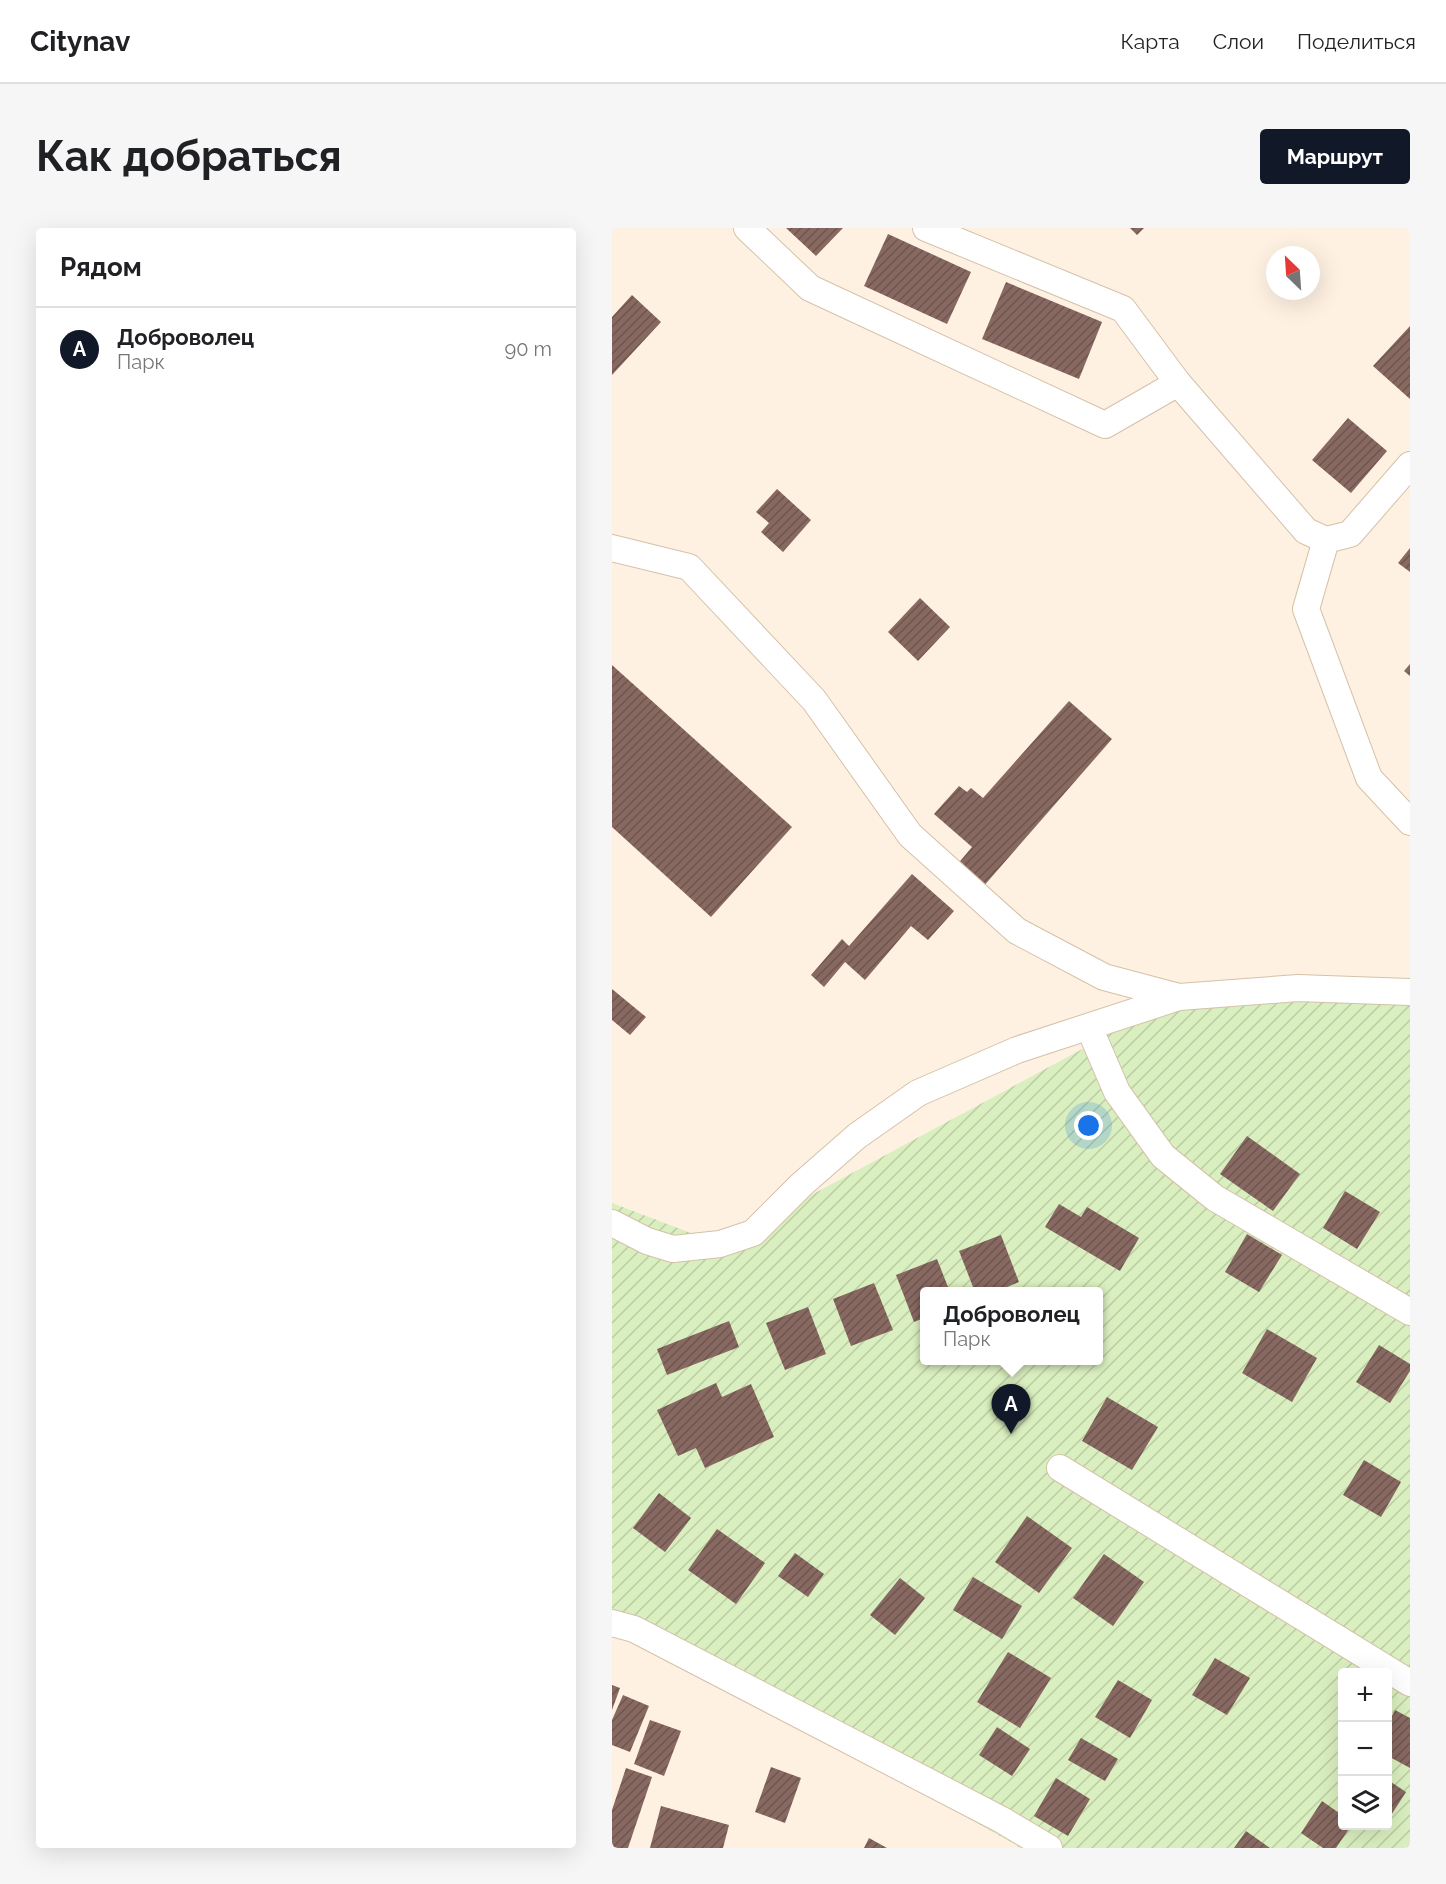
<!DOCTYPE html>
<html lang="ru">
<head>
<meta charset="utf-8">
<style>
  body { margin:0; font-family:Raleway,sans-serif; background:#f6f6f6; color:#202124 }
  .controls { position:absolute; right:18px; bottom:18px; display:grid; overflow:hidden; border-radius:6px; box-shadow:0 6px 24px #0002 }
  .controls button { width:54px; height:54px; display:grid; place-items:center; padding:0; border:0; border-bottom:2px solid #e0e0e0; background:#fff; color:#202124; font:30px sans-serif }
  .compass { position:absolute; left:654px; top:18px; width:54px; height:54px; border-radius:50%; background:#fff; box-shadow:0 6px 24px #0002; rotate:335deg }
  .you { position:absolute; left:477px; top:898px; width:21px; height:21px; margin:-15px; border:4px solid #fff; border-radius:50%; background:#1a73e8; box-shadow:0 0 0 9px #1a73e833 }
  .badge { display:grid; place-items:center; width:39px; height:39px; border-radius:50%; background:#111827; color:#fff; font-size:20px; font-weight:700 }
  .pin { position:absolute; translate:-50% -50px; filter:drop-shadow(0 2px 3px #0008) }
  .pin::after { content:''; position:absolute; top:32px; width:21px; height:18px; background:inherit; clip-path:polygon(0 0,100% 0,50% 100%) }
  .popup { position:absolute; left:308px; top:1059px; width:183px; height:78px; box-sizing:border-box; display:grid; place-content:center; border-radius:6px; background:#fff; filter:drop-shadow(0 2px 4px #0005); font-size:20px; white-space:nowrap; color:#757577 }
  .popup b { font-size:22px; color:#202124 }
  .popup::after { content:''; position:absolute; left:50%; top:100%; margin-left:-12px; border:12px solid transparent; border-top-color:#fff }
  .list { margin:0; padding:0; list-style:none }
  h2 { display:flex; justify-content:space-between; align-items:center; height:78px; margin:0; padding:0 24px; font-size:26px }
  h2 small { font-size:20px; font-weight:400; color:#757577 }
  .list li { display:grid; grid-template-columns:39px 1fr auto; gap:18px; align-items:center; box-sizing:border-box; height:84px; padding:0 24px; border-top:2px solid #e0e0e0 }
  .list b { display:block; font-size:22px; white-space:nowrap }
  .list p { margin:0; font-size:20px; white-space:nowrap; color:#757577 }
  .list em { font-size:20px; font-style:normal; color:#757577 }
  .icon { flex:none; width:33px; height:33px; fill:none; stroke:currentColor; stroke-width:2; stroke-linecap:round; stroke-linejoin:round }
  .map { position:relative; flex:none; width:798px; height:1620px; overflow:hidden; border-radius:6px }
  header { display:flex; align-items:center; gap:36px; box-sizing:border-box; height:84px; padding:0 30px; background:#fff; border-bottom:2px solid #e0e0e0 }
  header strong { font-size:28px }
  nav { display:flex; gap:33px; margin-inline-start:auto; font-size:21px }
  .intro { display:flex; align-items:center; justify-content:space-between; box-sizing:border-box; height:144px; padding:0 36px }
  h1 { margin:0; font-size:42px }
  .button { padding:15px 27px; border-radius:6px; background:#111827; color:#fff; font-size:21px; font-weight:700 }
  main { display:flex; gap:36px; padding:0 36px }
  aside { flex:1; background:#fff; border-radius:6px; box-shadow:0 6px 24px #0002 }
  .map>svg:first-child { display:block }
  .garden { fill:url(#garden-furrows); fill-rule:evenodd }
  .building { fill:url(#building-hatch) }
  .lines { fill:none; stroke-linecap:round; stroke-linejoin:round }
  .minor-casing { stroke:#d5c1a8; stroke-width:28 }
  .minor { stroke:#fff; stroke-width:26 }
</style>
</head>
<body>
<header>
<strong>Citynav</strong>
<nav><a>Карта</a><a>Слои</a><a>Поделиться</a></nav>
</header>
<div class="intro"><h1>Как добраться</h1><a class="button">Маршрут</a></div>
<main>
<aside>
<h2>Рядом<small></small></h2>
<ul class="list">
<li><span class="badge">A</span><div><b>Доброволец</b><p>Парк</p></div><em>90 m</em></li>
</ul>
</aside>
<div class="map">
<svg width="798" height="1620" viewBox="0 0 798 1620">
  <defs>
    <pattern id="garden-furrows" width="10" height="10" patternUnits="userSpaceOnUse" patternTransform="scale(1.5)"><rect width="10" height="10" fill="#daefbf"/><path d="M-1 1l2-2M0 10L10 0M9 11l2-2" fill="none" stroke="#bacca3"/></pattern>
    <pattern id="building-hatch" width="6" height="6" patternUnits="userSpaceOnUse" patternTransform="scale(1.5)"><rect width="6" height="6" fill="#886962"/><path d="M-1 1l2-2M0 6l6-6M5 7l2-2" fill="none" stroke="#6e554f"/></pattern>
  </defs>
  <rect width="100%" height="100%" fill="#fef1e2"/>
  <path class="garden" d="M567 769 798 771V1620H409L22 1401 0 1395V975L108 1016ZM312 1064H486V1132H312ZM730 1444H776V1598H730Z"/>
  <g class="building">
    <path d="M174 0H231L204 28Z"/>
    <path d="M518 0H532L525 7Z"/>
    <path d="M276 6 359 44 335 96 252 58Z"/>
    <path d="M394 54 490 94 467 151 370 111Z"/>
    <path d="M20 67 49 94 0 147V89Z"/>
    <path d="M798 98V171L761 138Z"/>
    <path d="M736 190 775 223 739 265 700 232Z"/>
    <path d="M165 261 199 292 171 324 149 304 157 295 144 284Z"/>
    <path d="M798 320V344L786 335Z"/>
    <path d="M308 370 338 399 306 433 276 404Z"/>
    <path d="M798 436V448L792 443Z"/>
    <path d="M0 437 180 599 99 689 0 599Z"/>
    <path d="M457 473 500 511 370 660 344 638 360 619 322 586 347 558 355 564 359 560 371 570Z"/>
    <path d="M300 646 342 683 316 712 299 698 253 752 233 734 212 759 199 747 230 711 237 718Z"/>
    <path d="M0 761 34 789 18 807 0 792Z"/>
    <path d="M635 908 688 946 661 983 608 946Z"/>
    <path d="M733 963 768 984 745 1021 711 1000Z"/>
    <path d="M447 976 469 989 475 979 527 1010 508 1043 433 999Z"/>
    <path d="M635 1006 670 1027 647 1064 613 1044Z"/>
    <path d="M389 1007 407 1054 382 1064H363L347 1023Z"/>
    <path d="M325 1031 338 1064H312V1090L302 1094 284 1047Z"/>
    <path d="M262 1055 281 1102 239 1118 221 1071Z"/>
    <path d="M196 1079 214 1126 173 1142 154 1095Z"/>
    <path d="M117 1093 127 1119 55 1147 45 1121Z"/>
    <path d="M655 1101 705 1130 680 1174 630 1145Z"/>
    <path d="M767 1117 798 1136V1143L778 1175 744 1154Z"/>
    <path d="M104 1155 110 1169 139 1156 162 1209 93 1240 84 1220 66 1228 45 1182Z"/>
    <path d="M495 1169 546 1199 520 1242 470 1213Z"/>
    <path d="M752 1232 789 1254 769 1289 731 1267Z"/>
    <path d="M47 1265 79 1290 53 1324 21 1300Z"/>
    <path d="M415 1288 460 1320 427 1365 383 1334Z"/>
    <path d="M105 1301 153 1335 124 1376 76 1342Z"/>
    <path d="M183 1325 212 1346 196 1369 166 1348Z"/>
    <path d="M492 1326 532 1354 501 1398 461 1370Z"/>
    <path d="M361 1349 410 1378 390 1411 341 1382Z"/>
    <path d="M288 1350 313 1370 283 1407 258 1387Z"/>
    <path d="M396 1424 439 1450 408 1500 365 1474Z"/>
    <path d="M603 1430 638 1450 615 1487 580 1467Z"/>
    <path d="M506 1452 540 1472 518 1510 483 1489Z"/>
    <path d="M0 1457 8 1460 0 1482Z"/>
    <path d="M11 1467 37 1478 18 1524 0 1517V1492Z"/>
    <path d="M783 1482 798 1490V1540L776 1528V1496Z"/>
    <path d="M38 1492 69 1503 52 1548 22 1536Z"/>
    <path d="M385 1499 418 1521 400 1548 367 1527Z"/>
    <path d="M469 1510 506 1531 493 1553 456 1532Z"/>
    <path d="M159 1539 189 1550 173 1595 143 1584Z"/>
    <path d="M14 1540 40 1549 16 1620H0V1582Z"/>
    <path d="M444 1550 478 1571 456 1608 422 1588Z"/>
    <path d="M776 1552 794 1564 776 1592Z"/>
    <path d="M710 1573 730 1587V1598H739L724 1620H711L689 1605Z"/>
    <path d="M49 1578 117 1597 111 1620H38Z"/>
    <path d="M634 1603 658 1620H622Z"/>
    <path d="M257 1610 275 1620H252Z"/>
  </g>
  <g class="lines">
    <g class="minor-casing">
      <g id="minor">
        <path d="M135 0 198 60 493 197 566 155"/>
        <path d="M314 0 511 81 566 155 694 303 714 312 738 306 798 237"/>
        <path d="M714 312 694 381 757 550 798 594"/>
        <path d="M0 320 77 339 202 472 298 607 405 703 492 749 567 769"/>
        <path d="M477 799 505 864 551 928 603 970 798 1084"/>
        <path d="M0 995 35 1013 61 1021 108 1016 141 1005 189 957 245 908 306 865 405 822 567 769 686 760 798 764"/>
        <path d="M448 1240 798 1455"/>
        <path d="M0 1395 22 1401 390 1592 437 1620"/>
      </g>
    </g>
    <use href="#minor" class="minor"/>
  </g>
</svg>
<div class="controls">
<button>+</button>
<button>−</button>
<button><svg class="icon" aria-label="layers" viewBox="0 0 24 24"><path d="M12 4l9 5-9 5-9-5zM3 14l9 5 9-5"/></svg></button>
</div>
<svg class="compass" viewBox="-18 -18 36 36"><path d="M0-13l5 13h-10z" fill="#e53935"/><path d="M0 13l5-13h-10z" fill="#757577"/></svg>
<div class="you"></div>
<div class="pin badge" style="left:399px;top:1206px">A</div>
<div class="popup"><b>Доброволец</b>Парк</div>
</div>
</main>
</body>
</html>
